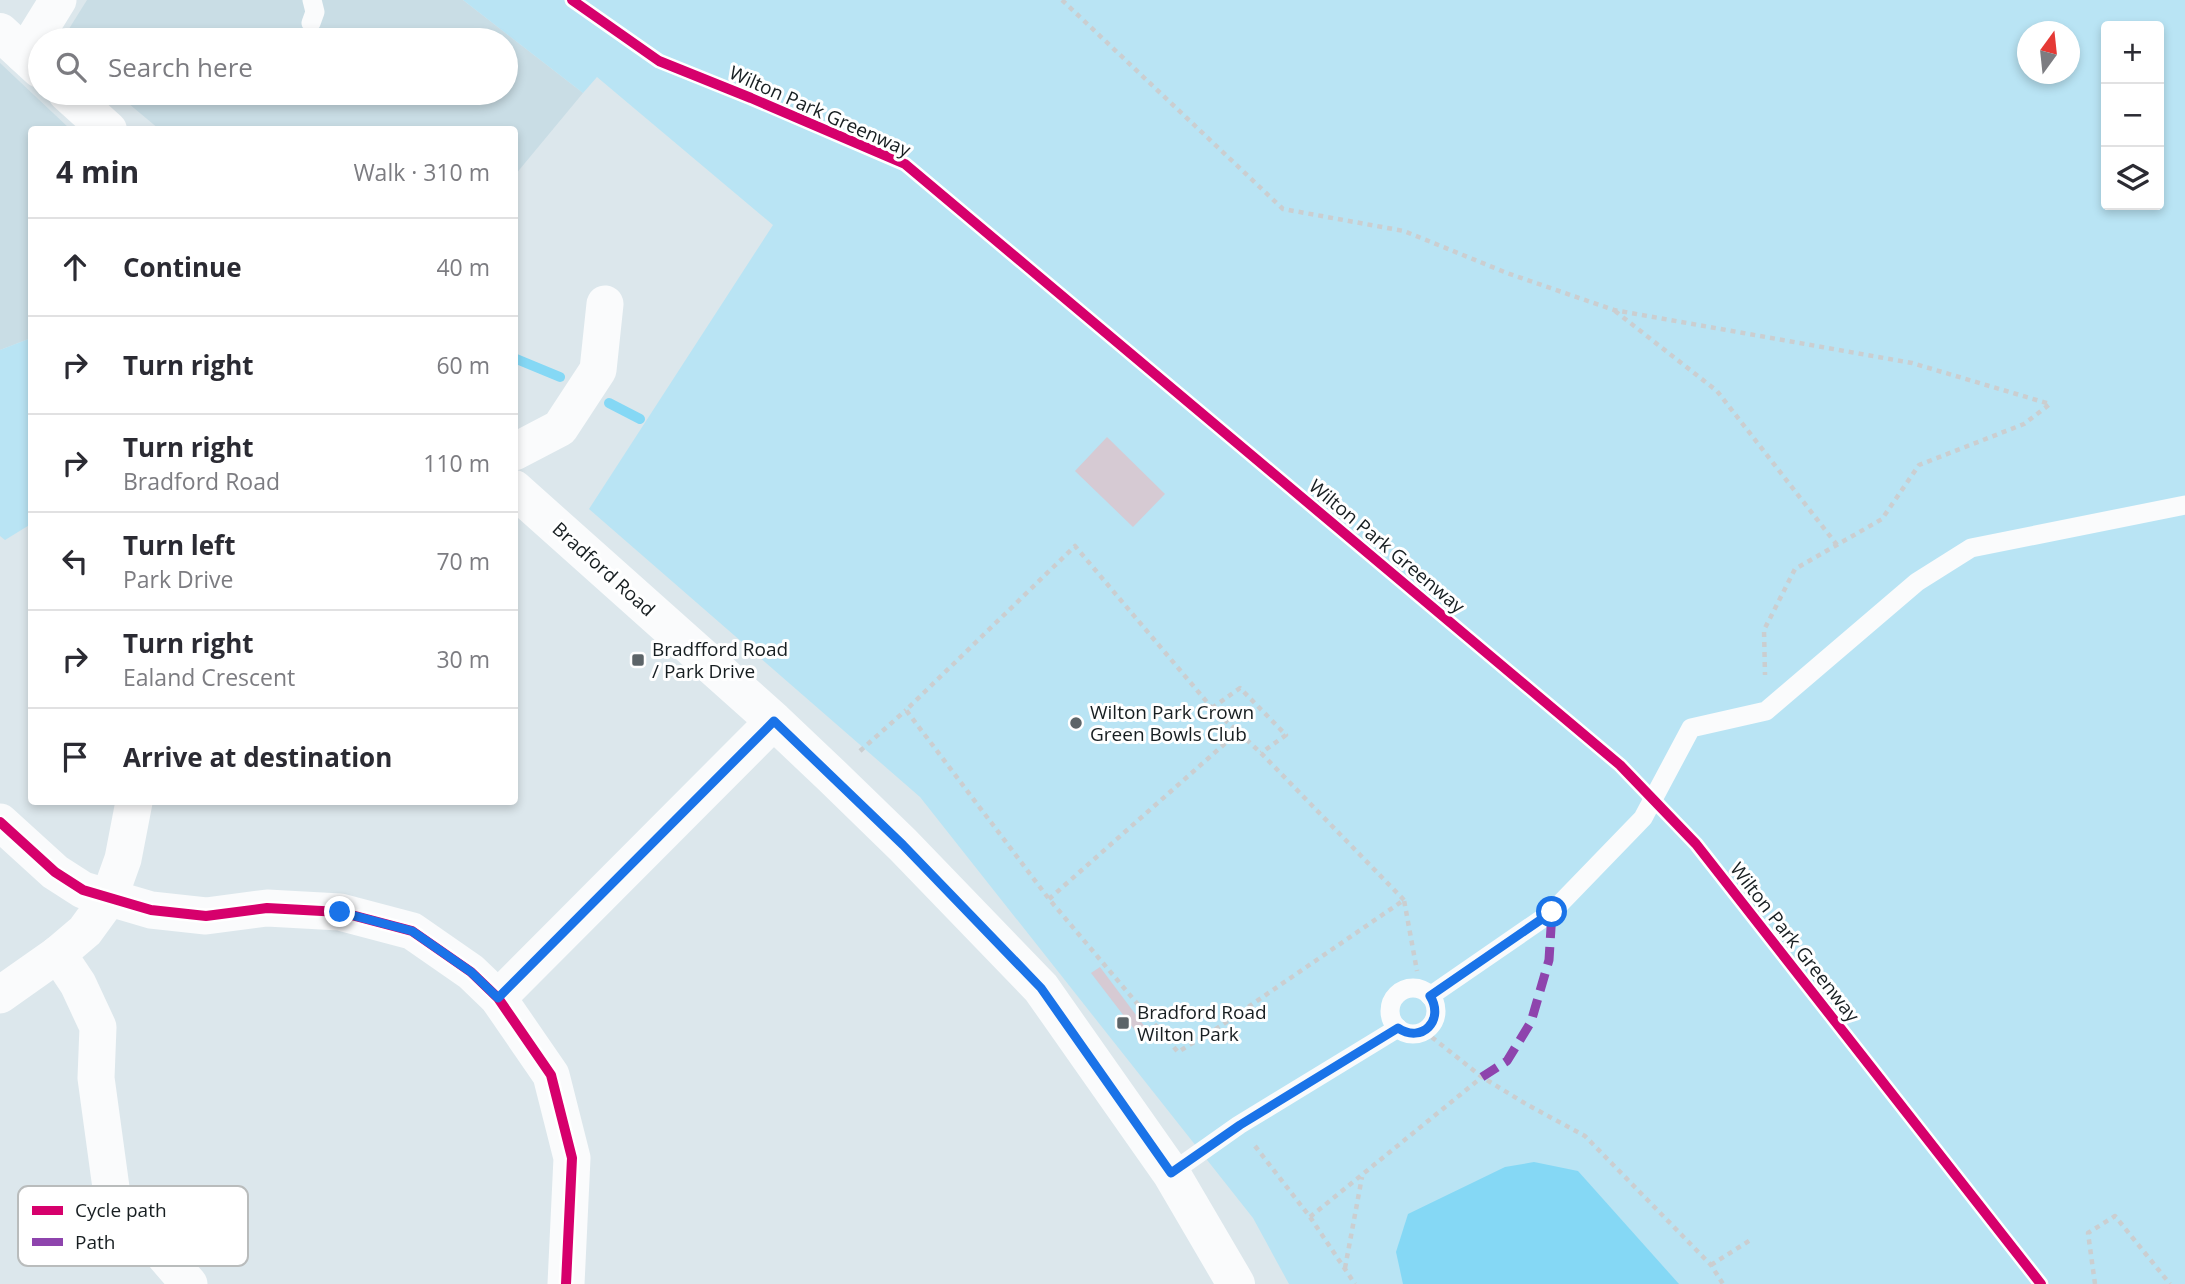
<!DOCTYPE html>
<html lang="en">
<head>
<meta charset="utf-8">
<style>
  body { margin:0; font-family:"Open Sans",sans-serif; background:#f7f7f7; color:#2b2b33 }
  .controls { position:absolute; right:21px; top:21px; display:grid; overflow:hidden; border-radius:7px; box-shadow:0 4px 10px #0003 }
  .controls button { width:63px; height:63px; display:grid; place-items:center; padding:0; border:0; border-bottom:2px solid #e1e1e2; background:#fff; color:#2b2b33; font:35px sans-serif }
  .compass { position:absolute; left:2017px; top:21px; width:63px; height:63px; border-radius:50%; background:#fff; box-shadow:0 4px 10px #0003; rotate:15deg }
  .stop { position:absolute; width:21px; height:21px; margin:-16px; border:5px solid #1a73e8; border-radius:50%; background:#fff }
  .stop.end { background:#1a73e8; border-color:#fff; box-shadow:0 2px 7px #0008 }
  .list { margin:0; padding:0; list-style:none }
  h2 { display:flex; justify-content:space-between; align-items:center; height:91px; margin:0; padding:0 28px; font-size:30px }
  h2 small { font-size:23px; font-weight:400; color:#7c7c81 }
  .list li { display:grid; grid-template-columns:46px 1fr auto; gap:21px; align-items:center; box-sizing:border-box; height:98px; padding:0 28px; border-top:2px solid #e1e1e2 }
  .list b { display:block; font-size:26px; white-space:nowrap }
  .list p { margin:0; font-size:23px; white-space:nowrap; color:#7c7c81 }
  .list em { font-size:23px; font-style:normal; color:#7c7c81 }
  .icon { flex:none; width:38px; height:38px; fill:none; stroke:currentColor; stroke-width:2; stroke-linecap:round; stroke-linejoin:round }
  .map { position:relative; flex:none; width:2185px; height:1284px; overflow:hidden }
  .search { position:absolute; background:#fff; box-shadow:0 4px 10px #0003; left:28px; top:28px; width:490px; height:77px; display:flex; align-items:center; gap:18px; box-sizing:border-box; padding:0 24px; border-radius:38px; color:#7c7c81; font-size:26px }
  .panel { position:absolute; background:#fff; box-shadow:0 4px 10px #0003; left:28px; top:126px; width:490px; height:679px; border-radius:7px }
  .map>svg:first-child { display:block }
  .built { fill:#c9dde5 }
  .green { fill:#b9e4f4; fill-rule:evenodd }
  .water { fill:#85d8f5 }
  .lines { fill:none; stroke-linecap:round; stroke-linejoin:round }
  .stream { stroke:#85d8f5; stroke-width:10 }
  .building { fill:#d6cad3 }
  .path { stroke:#cbced0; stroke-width:4.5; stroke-dasharray:5 5; stroke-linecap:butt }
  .lane { stroke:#fafbfc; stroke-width:19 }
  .street { stroke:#fafbfc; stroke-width:37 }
  .primary { stroke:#fafbfc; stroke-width:38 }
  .quiet { stroke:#8e44ad; stroke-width:9; stroke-dasharray:18 9; stroke-linecap:butt }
  .cycleway-casing { stroke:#fff; stroke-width:15 }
  .cycleway { stroke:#d6006c; stroke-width:10 }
  .route { stroke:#1a73e8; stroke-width:9 }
  .poi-dot { fill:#5c6468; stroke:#fff; stroke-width:2.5 }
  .labels { text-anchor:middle; stroke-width:6; stroke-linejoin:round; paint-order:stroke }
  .street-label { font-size:19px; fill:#171e21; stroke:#fff }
  .poi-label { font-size:19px; fill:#171e21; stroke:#fff; text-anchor:start }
  .key { fill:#fff; stroke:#b9bcbc; stroke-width:2 }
  .key-label { font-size:19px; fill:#171e21 }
</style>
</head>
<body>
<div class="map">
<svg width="2185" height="1284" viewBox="0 0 2185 1284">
  <rect width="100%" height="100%" fill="#dce7ec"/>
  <g class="built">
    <path d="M87 0H463L583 93 515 175 514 130 159 129 116 93H506V40H62Z"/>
    <path d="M0 63 70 129 32 130 31 338 0 350Z"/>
  </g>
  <g class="green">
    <path d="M463 0H2185V1284H1289L1253 1218 920 797 589 509 773 225 597 77 583 93ZM2106 26H2159V205H2106ZM2028 32H2070V74H2028Z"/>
    <path d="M31 338V524L5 540 0 536V350Z"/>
  </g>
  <path class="water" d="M1534 1162 1578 1171 1679 1284H1403L1396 1252 1408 1214 1505 1167Z"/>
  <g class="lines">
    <g class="stream">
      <path d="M514 358 560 377"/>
      <path d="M609 403 640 419"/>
    </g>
  </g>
  <g class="building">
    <path d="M1107 437 1165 494 1133 527 1075 471Z"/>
    <path d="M1100 967 1145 1027 1137 1033 1091 973Z"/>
  </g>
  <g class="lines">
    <g class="path">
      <path d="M1062 0 1283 209 1404 231 1507 273 1614 310 1912 363 2050 404 2024 424 1919 465 1882 519 1795 569 1764 630 1765 675"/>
      <path d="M1615 311 1717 391 1837 545"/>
      <path d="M1212 708 1240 688 1286 735 1261 753"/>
      <path d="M860 751 906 710"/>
      <path d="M1049 899 1238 732"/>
      <path d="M1404 900 1261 753 1212 708 1075 546 906 710 1049 899 1178 1052 1219 1027 1404 900 1417 971"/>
      <path d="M1424 1031 1482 1077 1526 1104 1585 1136 1711 1265 1723 1284"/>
      <path d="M1255 1146 1310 1217 1355 1284"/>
      <path d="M1310 1217 1482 1077"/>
      <path d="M1711 1265 1752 1239"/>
      <path d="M1345 1268 1362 1177"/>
      <path d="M2095 1284 2088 1233 2115 1216 2170 1284"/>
    </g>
    <g class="lane">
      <path d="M311 23 315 12 312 0"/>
      <circle cx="1413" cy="1011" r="23"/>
      <path d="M1430 996 1552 912 1643 818 1691 728 1766 711 1917 582 1971 548 2185 505"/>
      <path d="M1171 1173 1239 1125 1398 1028"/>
    </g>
    <g class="street">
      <path d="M24 55 58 0"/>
      <path d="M514 452 560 428 598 370 605 304"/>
      <path d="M0 822 55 872 83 890 151 910 206 916 267 908 340 912 412 931 471 972 498 998 551 1075 572 1158 566 1284"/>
      <path d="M58 954 78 984 98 1027 96 1078 112 1195 189 1284"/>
      <path d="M0 995 58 954 85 931 109 898 123 859 134 802"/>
      <path d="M498 998 774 721"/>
    </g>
    <g class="primary">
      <path d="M0 32 40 69"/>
      <path d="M67 93 108 130"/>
      <path d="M514 489 774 721 832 776 903 845 1041 988 1171 1173 1236 1284"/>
    </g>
    <path class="quiet" d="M1482 1077 1507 1061 1531 1022 1549 960 1552 912"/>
    <g class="cycleway-casing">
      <g id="cycleway">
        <path d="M572 0 659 61 751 98 905 164 1620 765 1696 844 2041 1284"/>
        <path d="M0 822 55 872 83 890 151 910 206 916 267 908 340 912 412 931 471 972 498 998 551 1075 572 1158 566 1284"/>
      </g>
    </g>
    <use href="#cycleway" class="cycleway"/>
  </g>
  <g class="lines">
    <path class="route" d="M340 912 412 931 471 972 498 998 774 721 903 845 1041 988 1171 1173 1240 1125 1398 1028C1422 1044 1445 1020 1430 996L1552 912"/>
  </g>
  <g class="poi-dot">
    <rect x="631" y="653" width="14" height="14" rx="3.5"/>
    <circle cx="1076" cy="723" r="7"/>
    <rect x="1116" y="1016" width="14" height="14" rx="3.5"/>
  </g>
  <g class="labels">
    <g class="street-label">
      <text transform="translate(820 111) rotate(24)" y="7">Wilton Park Greenway</text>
      <text transform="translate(1387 546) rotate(40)" y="7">Wilton Park Greenway</text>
      <text transform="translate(604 569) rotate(42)" y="7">Bradford Road</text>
      <text transform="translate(1795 942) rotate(52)" y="7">Wilton Park Greenway</text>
    </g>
    <g class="poi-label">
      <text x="652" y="656">Bradfford Road<tspan x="652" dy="22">/ Park Drive</tspan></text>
      <text x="1090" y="719">Wilton Park Crown<tspan x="1090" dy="22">Green Bowls Club</tspan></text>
      <text x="1137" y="1019">Bradford Road<tspan x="1137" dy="22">Wilton Park</tspan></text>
    </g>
  </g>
  <rect x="18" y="1186" width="230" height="80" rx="10" class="key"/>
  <rect x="32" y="1206" width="31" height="9" fill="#d6006c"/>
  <rect x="32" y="1238" width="31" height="8" fill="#8e44ad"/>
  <g class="key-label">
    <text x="75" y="1217">Cycle path</text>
    <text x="75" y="1249">Path</text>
  </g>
</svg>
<div class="controls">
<button>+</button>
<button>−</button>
<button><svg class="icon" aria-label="layers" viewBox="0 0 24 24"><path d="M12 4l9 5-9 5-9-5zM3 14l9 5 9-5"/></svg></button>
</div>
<svg class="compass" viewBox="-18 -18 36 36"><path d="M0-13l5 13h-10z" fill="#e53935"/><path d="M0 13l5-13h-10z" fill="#7c7c81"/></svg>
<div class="stop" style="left:1552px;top:912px"></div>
<div class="stop end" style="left:340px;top:912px"></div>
<div class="search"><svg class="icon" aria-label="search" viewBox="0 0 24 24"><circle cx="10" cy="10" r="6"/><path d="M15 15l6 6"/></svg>Search here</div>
<section class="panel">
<h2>4 min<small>Walk · 310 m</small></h2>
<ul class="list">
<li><svg class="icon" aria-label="ahead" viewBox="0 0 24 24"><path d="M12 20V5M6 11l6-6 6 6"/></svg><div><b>Continue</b></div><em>40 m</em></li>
<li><svg class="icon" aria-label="right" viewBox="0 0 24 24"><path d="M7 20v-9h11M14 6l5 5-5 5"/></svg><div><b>Turn right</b></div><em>60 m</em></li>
<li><svg class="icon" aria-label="right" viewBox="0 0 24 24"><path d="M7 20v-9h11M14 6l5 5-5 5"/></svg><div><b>Turn right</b><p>Bradford Road</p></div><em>110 m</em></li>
<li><svg class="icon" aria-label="left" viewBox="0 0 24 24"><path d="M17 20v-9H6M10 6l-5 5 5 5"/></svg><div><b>Turn left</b><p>Park Drive</p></div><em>70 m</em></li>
<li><svg class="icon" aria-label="right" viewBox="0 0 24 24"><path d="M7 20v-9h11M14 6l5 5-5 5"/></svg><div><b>Turn right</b><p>Ealand Crescent</p></div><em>30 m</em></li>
<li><svg class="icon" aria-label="arrive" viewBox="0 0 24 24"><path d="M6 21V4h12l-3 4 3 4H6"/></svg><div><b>Arrive at destination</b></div></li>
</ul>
</section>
</div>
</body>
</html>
